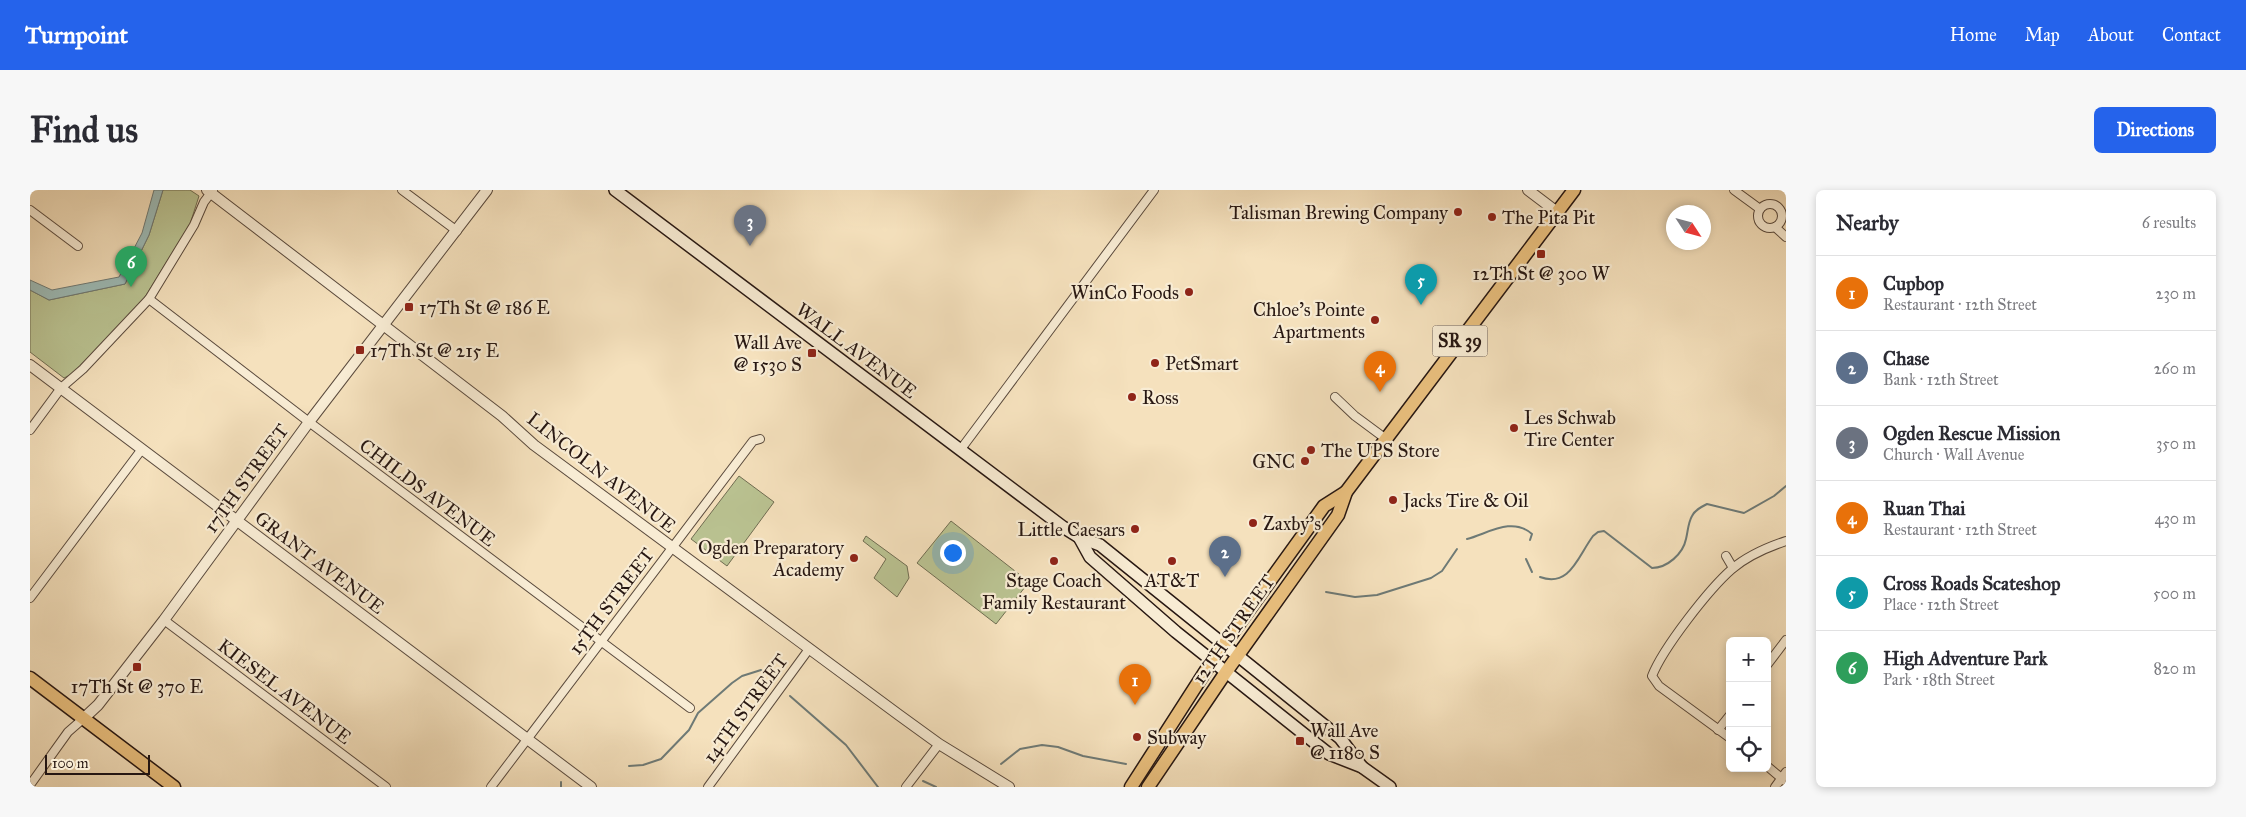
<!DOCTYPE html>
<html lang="en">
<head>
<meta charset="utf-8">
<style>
  body { margin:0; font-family:"IM FELL Great Primer",serif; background:#f7f7f7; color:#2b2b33 }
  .controls { position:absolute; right:15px; bottom:15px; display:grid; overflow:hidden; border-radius:8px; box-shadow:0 2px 8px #0003 }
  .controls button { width:45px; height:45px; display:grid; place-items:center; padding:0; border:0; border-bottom:1px solid #e1e1e2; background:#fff; color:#2b2b33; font:25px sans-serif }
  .compass { position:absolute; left:1636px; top:15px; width:45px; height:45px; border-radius:50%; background:#fff; box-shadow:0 2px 8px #0003; rotate:126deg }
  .scale { position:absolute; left:15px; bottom:12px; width:105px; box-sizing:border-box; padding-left:5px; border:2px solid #271712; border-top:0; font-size:14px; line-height:18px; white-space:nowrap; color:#271712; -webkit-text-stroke:4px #f8ecd4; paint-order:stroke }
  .you { position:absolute; left:922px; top:362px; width:18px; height:18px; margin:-12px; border:4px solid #fff; border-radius:50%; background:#1a73e8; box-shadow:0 0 0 8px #1a73e833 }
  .badge { display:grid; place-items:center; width:32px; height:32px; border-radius:50%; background:#2563eb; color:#fff; font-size:16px; font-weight:700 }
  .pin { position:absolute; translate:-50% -41px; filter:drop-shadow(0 1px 2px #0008) }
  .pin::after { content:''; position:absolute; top:26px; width:18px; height:15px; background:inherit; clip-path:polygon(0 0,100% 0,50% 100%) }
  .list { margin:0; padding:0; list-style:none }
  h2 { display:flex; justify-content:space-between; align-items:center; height:65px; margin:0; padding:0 20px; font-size:21px }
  h2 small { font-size:16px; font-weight:400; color:#7c7c81 }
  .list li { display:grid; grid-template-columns:32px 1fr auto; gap:15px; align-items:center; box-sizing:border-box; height:75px; padding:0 20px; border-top:1px solid #e1e1e2 }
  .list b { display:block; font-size:19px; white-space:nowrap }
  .list p { margin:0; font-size:16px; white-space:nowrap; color:#7c7c81 }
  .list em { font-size:16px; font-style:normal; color:#7c7c81 }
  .icon { flex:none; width:28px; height:28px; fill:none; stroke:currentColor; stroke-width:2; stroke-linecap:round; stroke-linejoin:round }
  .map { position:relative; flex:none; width:1756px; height:597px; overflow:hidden; border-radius:8px }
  header { display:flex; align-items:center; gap:30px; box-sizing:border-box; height:70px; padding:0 25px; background:#2563eb; color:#fff }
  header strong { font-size:24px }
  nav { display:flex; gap:28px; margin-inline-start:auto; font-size:18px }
  .intro { display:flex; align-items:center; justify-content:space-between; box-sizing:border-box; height:120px; padding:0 30px }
  h1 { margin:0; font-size:35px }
  .button { padding:12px 22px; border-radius:8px; background:#2563eb; color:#fff; font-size:18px; font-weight:700 }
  main { display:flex; gap:30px; padding:0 30px }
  aside { flex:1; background:#fff; border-radius:8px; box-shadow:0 2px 8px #0003 }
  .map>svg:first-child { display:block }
  .green { fill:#bac392; stroke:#706d52 }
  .water { fill:#9dbcb8; stroke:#6e7a76 }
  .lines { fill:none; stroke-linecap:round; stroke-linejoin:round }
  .stream { stroke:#6e7a76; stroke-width:2 }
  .minor-casing { stroke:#5a4a3d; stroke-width:10 }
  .tertiary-casing { stroke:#5a4a3d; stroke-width:12 }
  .secondary-casing { stroke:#271712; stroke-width:14 }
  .primary-casing { stroke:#271712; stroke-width:15 }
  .minor { stroke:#f8ecd4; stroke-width:8 }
  .tertiary { stroke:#f8ecd4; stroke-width:10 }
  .secondary { stroke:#f8ecd4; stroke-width:11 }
  .primary { stroke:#eac07e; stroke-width:12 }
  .poi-dot { fill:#8f2418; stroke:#f8ecd4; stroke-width:2 }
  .labels { text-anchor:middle; stroke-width:4.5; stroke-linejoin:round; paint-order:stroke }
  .shield { fill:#f8ecd4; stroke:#66574c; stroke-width:1 }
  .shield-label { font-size:18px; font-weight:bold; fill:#271712 }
  .poi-label { font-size:19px; fill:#271712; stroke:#f8ecd4; text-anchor:start }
  .street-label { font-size:19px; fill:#271712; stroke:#f8ecd4 }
</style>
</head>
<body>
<header>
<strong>Turnpoint</strong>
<nav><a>Home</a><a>Map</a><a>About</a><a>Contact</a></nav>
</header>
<div class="intro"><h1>Find us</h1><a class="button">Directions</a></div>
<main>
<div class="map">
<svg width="1756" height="597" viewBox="0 0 1756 597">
  <rect width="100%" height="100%" fill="#f5e1bd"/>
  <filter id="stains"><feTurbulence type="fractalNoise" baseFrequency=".004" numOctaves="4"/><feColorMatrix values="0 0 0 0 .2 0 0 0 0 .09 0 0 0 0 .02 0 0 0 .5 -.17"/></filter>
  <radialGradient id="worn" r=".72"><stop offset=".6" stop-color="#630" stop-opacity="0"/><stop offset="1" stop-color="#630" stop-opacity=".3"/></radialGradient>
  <g class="green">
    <path d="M133 0H160L169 6 160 34 112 112 42 184 34 188 0 162V100L19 110 95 94 119 45Z"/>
    <path d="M709 286 744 312 697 376 661 349Z"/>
    <path d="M921 331 999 392 966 434 887 373Z"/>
    <path d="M836 346 877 376 879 388 867 407 844 388 856 369 833 351Z"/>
  </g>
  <path class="water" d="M124 0H133L119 45 95 94 19 110 0 100V90L22 100 89 87 112 43Z"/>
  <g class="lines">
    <g class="stream">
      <path d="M1437 349C1457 344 1482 326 1502 344L1500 350"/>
      <path d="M1496 369 1502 382"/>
      <path d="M1510 387C1540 398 1548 366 1563 346L1568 342 1574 341 1622 378C1637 378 1653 364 1656 349 1658 341 1658 333 1662 326 1665 320 1671 317 1677 314L1714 323 1744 306 1756 296"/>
      <path d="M1296 402 1325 407 1347 405 1401 388 1412 381 1427 359"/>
      <path d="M760 506 816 555 848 597"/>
      <path d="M971 574 990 559 1012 555 1028 557 1053 566 1096 574"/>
      <path d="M599 576 613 575 631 569 659 540 668 523 702 493 712 486 731 480 741 487"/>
      <path d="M893 591 906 597"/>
      <path d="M531 597V592"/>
    </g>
    <g class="minor-casing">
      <g id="minor">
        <path d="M372 0 427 41"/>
        <path d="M1704 0 1730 19"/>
        <circle cx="1740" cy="26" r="12"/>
        <path d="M0 20 48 56"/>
        <path d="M1745 37 1756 47"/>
        <path d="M119 109 279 232 660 518"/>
        <path d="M1305 207 1325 226 1356 249"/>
        <path d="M0 240 31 198 53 179 119 109 164 35 174 12 183 0"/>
        <path d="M931 259 1124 0"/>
        <path d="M1696 366 1703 378"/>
        <path d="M0 408 112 259"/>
        <path d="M134 430 356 597"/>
        <path d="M1737 475 1756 450"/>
        <path d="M1688 540 1700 525"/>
        <path d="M1700 548 1629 496 1622 486C1633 458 1679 399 1702 379 1716 367 1738 357 1756 351"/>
        <path d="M1737 576 1756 592"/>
        <path d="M0 595 38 542 54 528"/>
        <path d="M461 597 723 251 730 249"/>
        <path d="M678 597 779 459"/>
        <path d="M876 597 909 554"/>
        <path d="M1745 597 1756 582"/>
      </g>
    </g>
    <g class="tertiary-casing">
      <g id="tertiary">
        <path d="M177 0 472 226 504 255 869 525 909 554 979 597"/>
        <path d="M1498 0 1527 22"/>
        <path d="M0 175 561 597"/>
        <path d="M54 528 68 515 134 430 279 232 457 0"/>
      </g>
    </g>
    <g class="secondary-casing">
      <g id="secondary">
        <path d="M585 0 1033 337 1049 347 1070 355 1310 548 1332 577"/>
        <path d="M1049 347 1060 367 1146 442 1299 564 1332 577 1360 597"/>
      </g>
    </g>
    <g class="primary-casing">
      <g id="primary">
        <path d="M0 488 144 597"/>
        <path d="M1101 597 1182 471 1294 316 1316 302"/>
        <path d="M1118 597 1196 482 1308 325 1316 302 1544 0"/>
      </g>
    </g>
    <use href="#minor" class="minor"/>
    <use href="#tertiary" class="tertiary"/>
    <use href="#secondary" class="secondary"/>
    <use href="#primary" class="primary"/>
  </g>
  <g class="poi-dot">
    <circle cx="1428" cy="22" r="5"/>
    <circle cx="1462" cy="27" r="5"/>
    <rect x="1506" y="59" width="10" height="10" rx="2.5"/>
    <circle cx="1159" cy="102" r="5"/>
    <rect x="374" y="112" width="10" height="10" rx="2.5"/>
    <circle cx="1345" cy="130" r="5"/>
    <rect x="325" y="155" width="10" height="10" rx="2.5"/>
    <rect x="777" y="158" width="10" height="10" rx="2.5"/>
    <circle cx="1125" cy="173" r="5"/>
    <circle cx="1102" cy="207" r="5"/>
    <circle cx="1484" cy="238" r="5"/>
    <circle cx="1281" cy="260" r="5"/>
    <circle cx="1275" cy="271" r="5"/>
    <circle cx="1363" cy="310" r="5"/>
    <circle cx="1223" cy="333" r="5"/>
    <circle cx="1105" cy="339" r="5"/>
    <circle cx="824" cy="368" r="5"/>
    <circle cx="1024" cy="371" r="5"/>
    <circle cx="1142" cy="371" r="5"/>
    <rect x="102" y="472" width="10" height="10" rx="2.5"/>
    <circle cx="1107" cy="547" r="5"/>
    <rect x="1265" y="546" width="10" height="10" rx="2.5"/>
  </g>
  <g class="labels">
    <rect class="shield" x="1402.5" y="135.5" width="55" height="31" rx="4"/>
    <g class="shield-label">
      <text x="1430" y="157">SR 39</text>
    </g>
    <g class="poi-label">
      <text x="1418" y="29" text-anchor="end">Talisman Brewing Company</text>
      <text x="1472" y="34">The Pita Pit</text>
      <text x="1511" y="90" text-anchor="middle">12Th St @ 300 W</text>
      <text x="1149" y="109" text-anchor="end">WinCo Foods</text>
      <text x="389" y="124">17Th St @ 186 E</text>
      <text x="1335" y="126" text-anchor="end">Chloe's Pointe<tspan x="1335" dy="22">Apartments</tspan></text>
      <text x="772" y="159" text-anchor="end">Wall Ave<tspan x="772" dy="22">@ 1530 S</tspan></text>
      <text x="340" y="167">17Th St @ 215 E</text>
      <text x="1135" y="180">PetSmart</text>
      <text x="1112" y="214">Ross</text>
      <text x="1494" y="234">Les Schwab<tspan x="1494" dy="22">Tire Center</tspan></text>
      <text x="1291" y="267">The UPS Store</text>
      <text x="1265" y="278" text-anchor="end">GNC</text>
      <text x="1373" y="317">Jacks Tire &amp; Oil</text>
      <text x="1233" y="340">Zaxby's</text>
      <text x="1095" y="346" text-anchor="end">Little Caesars</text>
      <text x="814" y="364" text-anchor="end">Ogden Preparatory<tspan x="814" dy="22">Academy</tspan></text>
      <text x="1024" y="397" text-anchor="middle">Stage Coach<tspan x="1024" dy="22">Family Restaurant</tspan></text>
      <text x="1142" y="397" text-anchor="middle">AT&amp;T</text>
      <text x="107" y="503" text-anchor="middle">17Th St @ 370 E</text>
      <text x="1280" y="547">Wall Ave<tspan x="1280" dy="22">@ 1180 S</tspan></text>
      <text x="1117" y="554">Subway</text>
    </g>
    <g class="street-label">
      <text transform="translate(827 160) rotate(37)" y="7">WALL AVENUE</text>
      <text transform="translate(572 282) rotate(38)" y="7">LINCOLN AVENUE</text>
      <text transform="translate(216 288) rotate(-54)" y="7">17TH STREET</text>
      <text transform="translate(398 302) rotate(37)" y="7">CHILDS AVENUE</text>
      <text transform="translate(290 372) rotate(37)" y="7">GRANT AVENUE</text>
      <text transform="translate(581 411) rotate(-53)" y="7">15TH STREET</text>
      <text transform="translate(1203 439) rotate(-55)" y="7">12TH STREET</text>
      <text transform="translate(255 501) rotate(37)" y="7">KIESEL AVENUE</text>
      <text transform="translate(715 518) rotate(-54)" y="7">14TH STREET</text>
    </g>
  </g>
  <rect width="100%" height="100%" filter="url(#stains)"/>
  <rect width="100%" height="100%" fill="url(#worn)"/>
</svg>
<div class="controls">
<button>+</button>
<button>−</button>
<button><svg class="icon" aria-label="locate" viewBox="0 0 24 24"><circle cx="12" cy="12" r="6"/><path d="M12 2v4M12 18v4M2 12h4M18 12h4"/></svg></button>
</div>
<svg class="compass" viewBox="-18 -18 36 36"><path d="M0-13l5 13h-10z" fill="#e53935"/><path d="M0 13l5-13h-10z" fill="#7c7c81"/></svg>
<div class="scale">100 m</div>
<div class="you"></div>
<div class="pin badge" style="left:1105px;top:515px;background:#e8710a">1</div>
<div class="pin badge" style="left:1195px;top:387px;background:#5c6f8a">2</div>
<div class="pin badge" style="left:720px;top:56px;background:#6b7280">3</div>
<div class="pin badge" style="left:1350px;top:202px;background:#e8710a">4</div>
<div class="pin badge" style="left:1391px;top:115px;background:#0f9aa8">5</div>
<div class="pin badge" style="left:101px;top:97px;background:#2e9e5b">6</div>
</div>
<aside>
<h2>Nearby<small>6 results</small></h2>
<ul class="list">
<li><span class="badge" style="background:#e8710a">1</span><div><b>Cupbop</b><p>Restaurant · 12th Street</p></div><em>230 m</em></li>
<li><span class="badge" style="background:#5c6f8a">2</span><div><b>Chase</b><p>Bank · 12th Street</p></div><em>260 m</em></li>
<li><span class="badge" style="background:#6b7280">3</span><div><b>Ogden Rescue Mission</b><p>Church · Wall Avenue</p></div><em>350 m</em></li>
<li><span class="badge" style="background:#e8710a">4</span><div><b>Ruan Thai</b><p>Restaurant · 12th Street</p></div><em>430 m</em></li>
<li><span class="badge" style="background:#0f9aa8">5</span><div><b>Cross Roads Scateshop</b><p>Place · 12th Street</p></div><em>500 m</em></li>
<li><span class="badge" style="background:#2e9e5b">6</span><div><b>High Adventure Park</b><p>Park · 18th Street</p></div><em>820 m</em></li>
</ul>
</aside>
</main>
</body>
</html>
